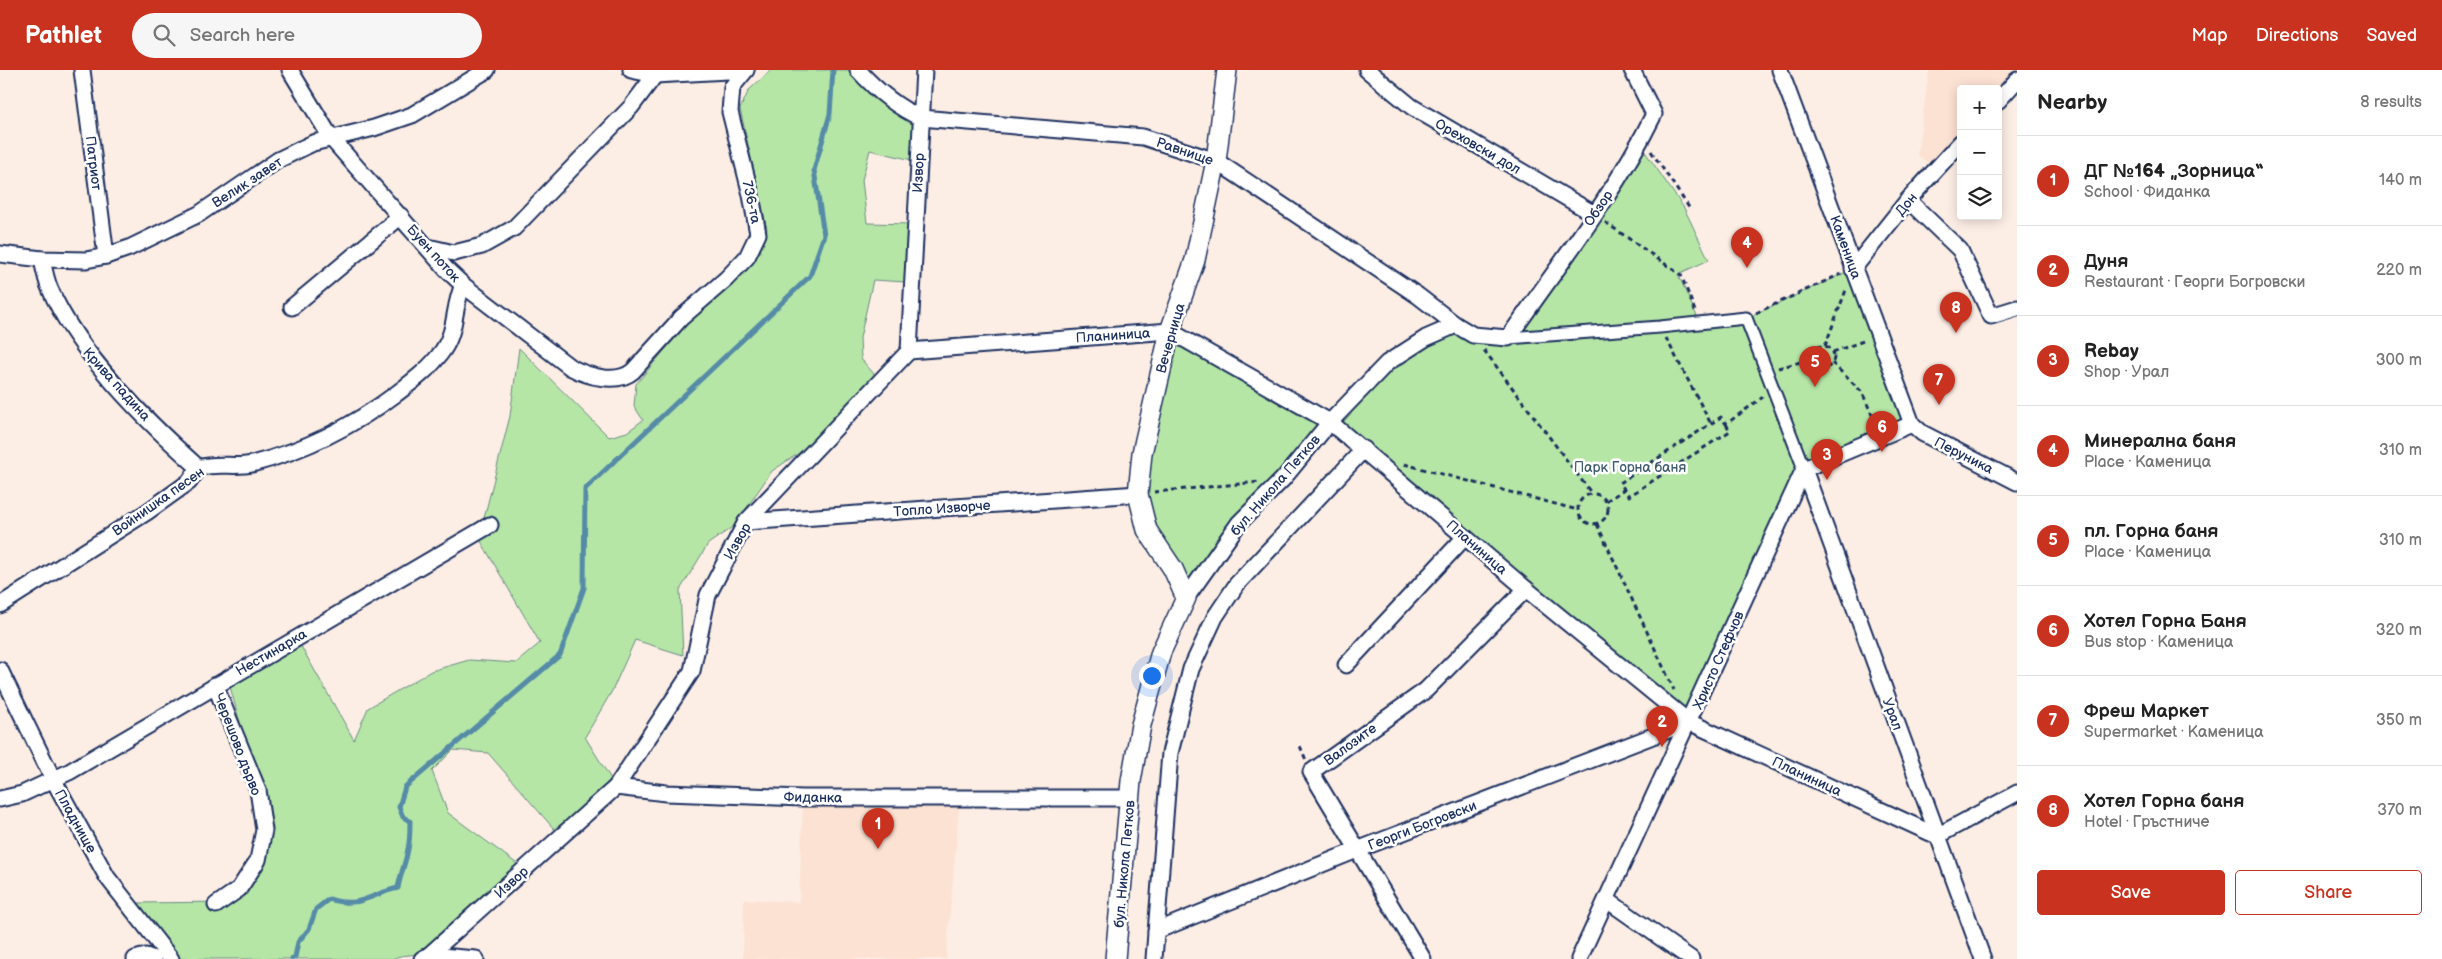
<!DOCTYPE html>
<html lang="en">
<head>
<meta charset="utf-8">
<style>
  body { margin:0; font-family:"Balsamiq Sans",sans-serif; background:#f6f6f6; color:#222 }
  .controls { position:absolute; right:15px; top:15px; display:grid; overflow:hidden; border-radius:5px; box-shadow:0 2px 12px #0003 }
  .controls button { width:45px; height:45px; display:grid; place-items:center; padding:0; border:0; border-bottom:1px solid #e0e0e0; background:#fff; color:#222; font:25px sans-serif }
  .you { position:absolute; left:1151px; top:605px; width:18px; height:18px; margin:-12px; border:4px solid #fff; border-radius:50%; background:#1a73e8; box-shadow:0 0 0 8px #1a73e833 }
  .badge { display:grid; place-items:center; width:32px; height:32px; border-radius:50%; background:#c8321e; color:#fff; font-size:16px; font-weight:700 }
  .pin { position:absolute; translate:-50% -41px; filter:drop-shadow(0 1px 2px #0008) }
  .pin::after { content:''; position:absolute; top:26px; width:18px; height:15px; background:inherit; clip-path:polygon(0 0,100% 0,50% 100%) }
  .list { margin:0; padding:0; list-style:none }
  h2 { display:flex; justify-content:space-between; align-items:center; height:65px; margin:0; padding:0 20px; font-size:21px }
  h2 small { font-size:16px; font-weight:400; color:#767676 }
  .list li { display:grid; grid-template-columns:32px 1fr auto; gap:15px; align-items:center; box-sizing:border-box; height:90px; padding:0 20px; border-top:1px solid #e0e0e0 }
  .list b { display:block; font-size:19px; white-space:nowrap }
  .list p { margin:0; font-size:16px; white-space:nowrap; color:#767676 }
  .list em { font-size:16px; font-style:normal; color:#767676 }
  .actions { display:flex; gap:10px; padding:15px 20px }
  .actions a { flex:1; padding:11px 0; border:1px solid #c8321e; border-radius:5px; text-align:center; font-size:18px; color:#c8321e }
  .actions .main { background:#c8321e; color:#fff }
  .icon { flex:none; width:28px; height:28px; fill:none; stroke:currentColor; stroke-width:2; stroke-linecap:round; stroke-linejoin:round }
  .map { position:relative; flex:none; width:2017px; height:889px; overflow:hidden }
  header { display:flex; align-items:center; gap:30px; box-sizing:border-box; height:70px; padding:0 25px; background:#c8321e; color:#fff }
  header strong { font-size:24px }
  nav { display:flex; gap:28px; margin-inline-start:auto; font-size:18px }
  .search { width:350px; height:45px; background:#f6f6f6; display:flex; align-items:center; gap:12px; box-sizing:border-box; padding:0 18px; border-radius:28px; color:#767676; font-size:19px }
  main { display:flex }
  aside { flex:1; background:#fff }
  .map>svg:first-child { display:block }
  .built { fill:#fce2d3 }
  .green { fill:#b6e6a6; stroke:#688a82 }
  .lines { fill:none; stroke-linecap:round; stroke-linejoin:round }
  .stream { stroke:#548ba7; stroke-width:5 }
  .pedestrian-casing { stroke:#1b2f5e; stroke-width:15 }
  .minor-casing { stroke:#1b2f5e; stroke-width:19 }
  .tertiary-casing { stroke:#1b2f5e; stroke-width:22 }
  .path { stroke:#1b2f5e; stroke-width:3; stroke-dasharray:5 4; stroke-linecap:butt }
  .pedestrian { stroke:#fff; stroke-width:11 }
  .minor { stroke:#fff; stroke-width:15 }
  .tertiary { stroke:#fff; stroke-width:19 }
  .labels { text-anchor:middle; stroke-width:5; stroke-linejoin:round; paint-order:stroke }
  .street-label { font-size:14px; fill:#1b2f5e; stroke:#fff }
  .park-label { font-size:14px; fill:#425d70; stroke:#fff }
</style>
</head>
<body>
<header>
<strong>Pathlet</strong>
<div class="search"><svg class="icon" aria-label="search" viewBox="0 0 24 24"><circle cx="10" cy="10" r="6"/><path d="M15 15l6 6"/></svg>Search here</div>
<nav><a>Map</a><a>Directions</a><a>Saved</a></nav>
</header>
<main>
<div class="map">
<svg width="2017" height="889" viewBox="0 0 2017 889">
  <rect width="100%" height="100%" fill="#fdeee5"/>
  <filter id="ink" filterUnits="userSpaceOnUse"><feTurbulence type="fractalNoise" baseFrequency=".02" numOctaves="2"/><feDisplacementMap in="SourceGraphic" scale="10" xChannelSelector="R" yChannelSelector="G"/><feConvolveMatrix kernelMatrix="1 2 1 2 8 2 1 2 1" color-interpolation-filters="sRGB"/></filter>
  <g filter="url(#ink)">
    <g class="built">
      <path d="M1929 0H2017V18L1998 38V19H1961V79L1940 103 1917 85Z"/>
      <path d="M803 728 960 729 946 889H743L744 829 799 832Z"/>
    </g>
    <g class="green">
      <path d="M771 0H861L870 26 914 54 912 90 870 80 862 110 867 153 910 154 905 212 873 210 860 268 861 289 875 305 802 381 772 401 734 456 708 474 680 520 683 585 635 570 612 621 585 667 611 709 584 738 554 759 488 683 453 680 432 701 448 743 520 796 434 874 418 884 400 886 392 889H175L135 833 231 832 262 791 271 758 265 719 242 660 229 613 298 571 354 670 368 638 431 601 469 590 516 593 540 573 479 468 510 346 519 278 609 367 627 362 643 350 634 336 636 314 686 255 729 217 760 182 767 159 740 39 749 20Z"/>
      <path d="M1639 73 1684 138 1709 190 1678 204 1700 253 1746 248 1853 199 1912 354 1804 399 1689 652 1331 352 1186 528 1147 460 1142 383 1170 261 1331 352 1387 293 1456 255 1508 268Z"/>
    </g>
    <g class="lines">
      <path class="stream" d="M292 889 295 887 298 872 309 859 316 839 329 829C360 839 370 824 398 818 400 805 406 792 408 779 410 770 410 760 410 751L403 747 399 737 405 717 560 585 584 518 585 419 810 206 824 165 814 100 830 44 833 0"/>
      <g class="pedestrian-casing">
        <path id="pedestrian" d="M1508 268 1660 257 1746 248 1804 399"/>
      </g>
      <g class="minor-casing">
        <g id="minor">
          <path d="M82 0 106 186"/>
          <path d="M290 0 331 68 446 199 463 215 570 297C587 306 617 315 633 301L681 248 726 209 747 187 758 164 751 125 730 42 732 17 746 0"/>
          <path d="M631 0 655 5 746 0"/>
          <path d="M858 0C877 21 896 37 921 48L1143 67 1216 91 1417 225 1456 255 1473 265 1508 268C1558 196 1615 124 1654 44L1632 0"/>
          <path d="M1367 0 1412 37 1594 144"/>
          <path d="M1780 0 1912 354 1922 363 2017 412"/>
          <path d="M1998 31 2017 10"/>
          <path d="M1908 130 1960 180 1991 246 2017 238"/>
          <path d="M428 177 454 183 482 176 514 158 631 37 655 5"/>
          <path d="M0 184 42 189 86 190 106 186 129 178 199 144 278 90 313 73 374 58 412 45 487 0"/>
          <path d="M42 189C44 199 46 210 50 219 78 283 147 352 199 398"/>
          <path d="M1853 199 1908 130 1961 72"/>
          <path d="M292 237 401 146"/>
          <path d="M909 281 1170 261 1330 352 1526 519 1689 652 1937 766"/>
          <path d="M1804 399 1983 889"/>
          <path d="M1804 399 1912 354"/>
          <path d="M746 452 1138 424"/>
          <path d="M1186 528 1239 453 1283 409 1330 352 1387 293 1426 268 1456 255"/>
          <path d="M0 535 147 442 189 412 199 398C217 392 234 398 252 394 306 380 352 357 396 324 412 312 431 298 443 280 457 260 453 236 463 215"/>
          <path d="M1346 595 1465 467"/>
          <path d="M0 600 53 709 107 807 171 889"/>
          <path d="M215 615 258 720 264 760 258 790 239 819 216 835"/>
          <path d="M616 717 666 723 803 728H1130"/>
          <path d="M0 729 22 724 69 702 490 455"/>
          <path d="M1937 766 2017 723"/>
          <path d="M1607 830 1691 889"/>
          <path d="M1156 861 1357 780 1689 652"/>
          <path d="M429 885 476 889"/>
          <path d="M135 889 146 886 154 889"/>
          <path d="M422 889 429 885 616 717 692 601 708 525 746 452 909 281 924 0"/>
          <path d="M1154 889 1170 683 1191 599 1215 547 1237 514 1364 379"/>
          <path d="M1423 889 1311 702 1426 620 1526 519"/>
          <path d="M1579 889 1804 399"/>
        </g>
      </g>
      <g class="tertiary-casing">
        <path id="tertiary" d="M1115 889 1131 711 1141 655 1161 582 1186 528 1173 499 1147 460 1138 424 1142 383 1170 261 1195 190 1216 91 1227 0"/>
      </g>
      <g class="path">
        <path d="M1651 81 1690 139"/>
        <path d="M1605 152 1681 205 1695 241"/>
        <path d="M1756 243 1841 204"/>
        <path d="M1666 268 1711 354"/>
        <circle cx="1823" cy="287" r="11"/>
        <path d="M1825 276 1846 220"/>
        <path d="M1484 280 1592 424"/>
        <path d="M1833 282 1866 270"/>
        <path d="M1832 293 1862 322 1876 354"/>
        <path d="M1778 298 1812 289"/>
        <path d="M1726 354 1730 361 1629 426 1620 413 1721 347 1726 354 1763 327"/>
        <path d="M1404 394 1578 440"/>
        <path d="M1154 422 1260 412"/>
        <circle cx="1593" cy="439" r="15"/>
        <path d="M1606 431 1625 419"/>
        <path d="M1597 454 1674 620"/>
        <path d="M1300 676 1306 690"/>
      </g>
      <use href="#pedestrian" class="pedestrian"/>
      <use href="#minor" class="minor"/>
      <use href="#tertiary" class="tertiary"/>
    </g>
  </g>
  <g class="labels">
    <g class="street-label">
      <text transform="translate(1478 76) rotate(30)" y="5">Ореховски дол</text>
      <text transform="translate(1185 81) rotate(19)" y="5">Равнище</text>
      <text transform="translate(94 93) rotate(83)" y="5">Патриот</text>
      <text transform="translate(918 103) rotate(-87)" y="5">Извор</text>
      <text transform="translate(247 112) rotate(-33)" y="5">Велик завет</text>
      <text transform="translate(752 132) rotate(78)" y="5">736-та</text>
      <text transform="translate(1906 134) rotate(-50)" y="5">Дон</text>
      <text transform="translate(1598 138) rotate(-56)" y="5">Обзор</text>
      <text transform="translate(1846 177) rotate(70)" y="5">Каменица</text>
      <text transform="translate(434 183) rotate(48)" y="5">Буен поток</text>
      <text transform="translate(1113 265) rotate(-4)" y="5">Планиница</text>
      <text transform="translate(1170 268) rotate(-74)" y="5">Вечерница</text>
      <text transform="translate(117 314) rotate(48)" y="5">Крива падина</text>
      <text transform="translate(1964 385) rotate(27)" y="5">Перуника</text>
      <text transform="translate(1275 415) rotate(-49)" y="5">бул. Никола Петков</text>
      <text transform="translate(158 431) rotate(-35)" y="5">Войнишка песен</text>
      <text transform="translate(942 438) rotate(-4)" y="5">Топло Изворче</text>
      <text transform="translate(737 471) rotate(-60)" y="5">Извор</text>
      <text transform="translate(1477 477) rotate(41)" y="5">Планиница</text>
      <text transform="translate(271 582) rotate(-30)" y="5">Нестинарка</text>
      <text transform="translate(1718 590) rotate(-66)" y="5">Христо Стефчов</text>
      <text transform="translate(1893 644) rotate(70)" y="5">Урал</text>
      <text transform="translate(238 674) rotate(69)" y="5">Черешово дърво</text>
      <text transform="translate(1350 674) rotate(-36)" y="5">Валозите</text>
      <text transform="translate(1807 706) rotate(25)" y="5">Планиница</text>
      <text transform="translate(813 727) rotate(1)" y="5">Фиданка</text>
      <text transform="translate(76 751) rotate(61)" y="5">Пладнище</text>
      <text transform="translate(1422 755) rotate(-21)" y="5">Георги Богровски</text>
      <text transform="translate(1124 794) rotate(-85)" y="5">бул. Никола Петков</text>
      <text transform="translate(511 812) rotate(-42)" y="5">Извор</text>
    </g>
    <g class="park-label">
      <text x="1630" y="402">Парк Горна баня</text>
    </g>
  </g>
</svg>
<div class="controls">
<button>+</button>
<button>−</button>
<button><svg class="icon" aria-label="layers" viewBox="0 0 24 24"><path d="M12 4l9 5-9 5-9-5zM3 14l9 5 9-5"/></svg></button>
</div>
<div class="you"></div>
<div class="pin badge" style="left:878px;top:779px">1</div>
<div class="pin badge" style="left:1662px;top:677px">2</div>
<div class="pin badge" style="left:1827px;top:410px">3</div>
<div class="pin badge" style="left:1747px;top:198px">4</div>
<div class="pin badge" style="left:1815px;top:317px">5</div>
<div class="pin badge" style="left:1882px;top:382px">6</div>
<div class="pin badge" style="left:1939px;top:335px">7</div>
<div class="pin badge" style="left:1956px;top:263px">8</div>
</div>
<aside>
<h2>Nearby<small>8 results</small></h2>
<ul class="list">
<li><span class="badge">1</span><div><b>ДГ №164 „Зорница“</b><p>School · Фиданка</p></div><em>140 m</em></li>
<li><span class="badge">2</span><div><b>Дуня</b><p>Restaurant · Георги Богровски</p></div><em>220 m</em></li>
<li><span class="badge">3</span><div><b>Rebay</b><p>Shop · Урал</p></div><em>300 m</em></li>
<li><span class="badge">4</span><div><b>Минерална баня</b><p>Place · Каменица</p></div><em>310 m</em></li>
<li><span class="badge">5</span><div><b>пл. Горна баня</b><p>Place · Каменица</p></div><em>310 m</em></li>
<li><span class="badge">6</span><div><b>Хотел Горна Баня</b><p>Bus stop · Каменица</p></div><em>320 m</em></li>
<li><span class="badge">7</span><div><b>Фреш Маркет</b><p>Supermarket · Каменица</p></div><em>350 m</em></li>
<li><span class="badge">8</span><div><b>Хотел Горна баня</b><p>Hotel · Гръстниче</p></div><em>370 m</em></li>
</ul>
<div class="actions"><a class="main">Save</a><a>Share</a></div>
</aside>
</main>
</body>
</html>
